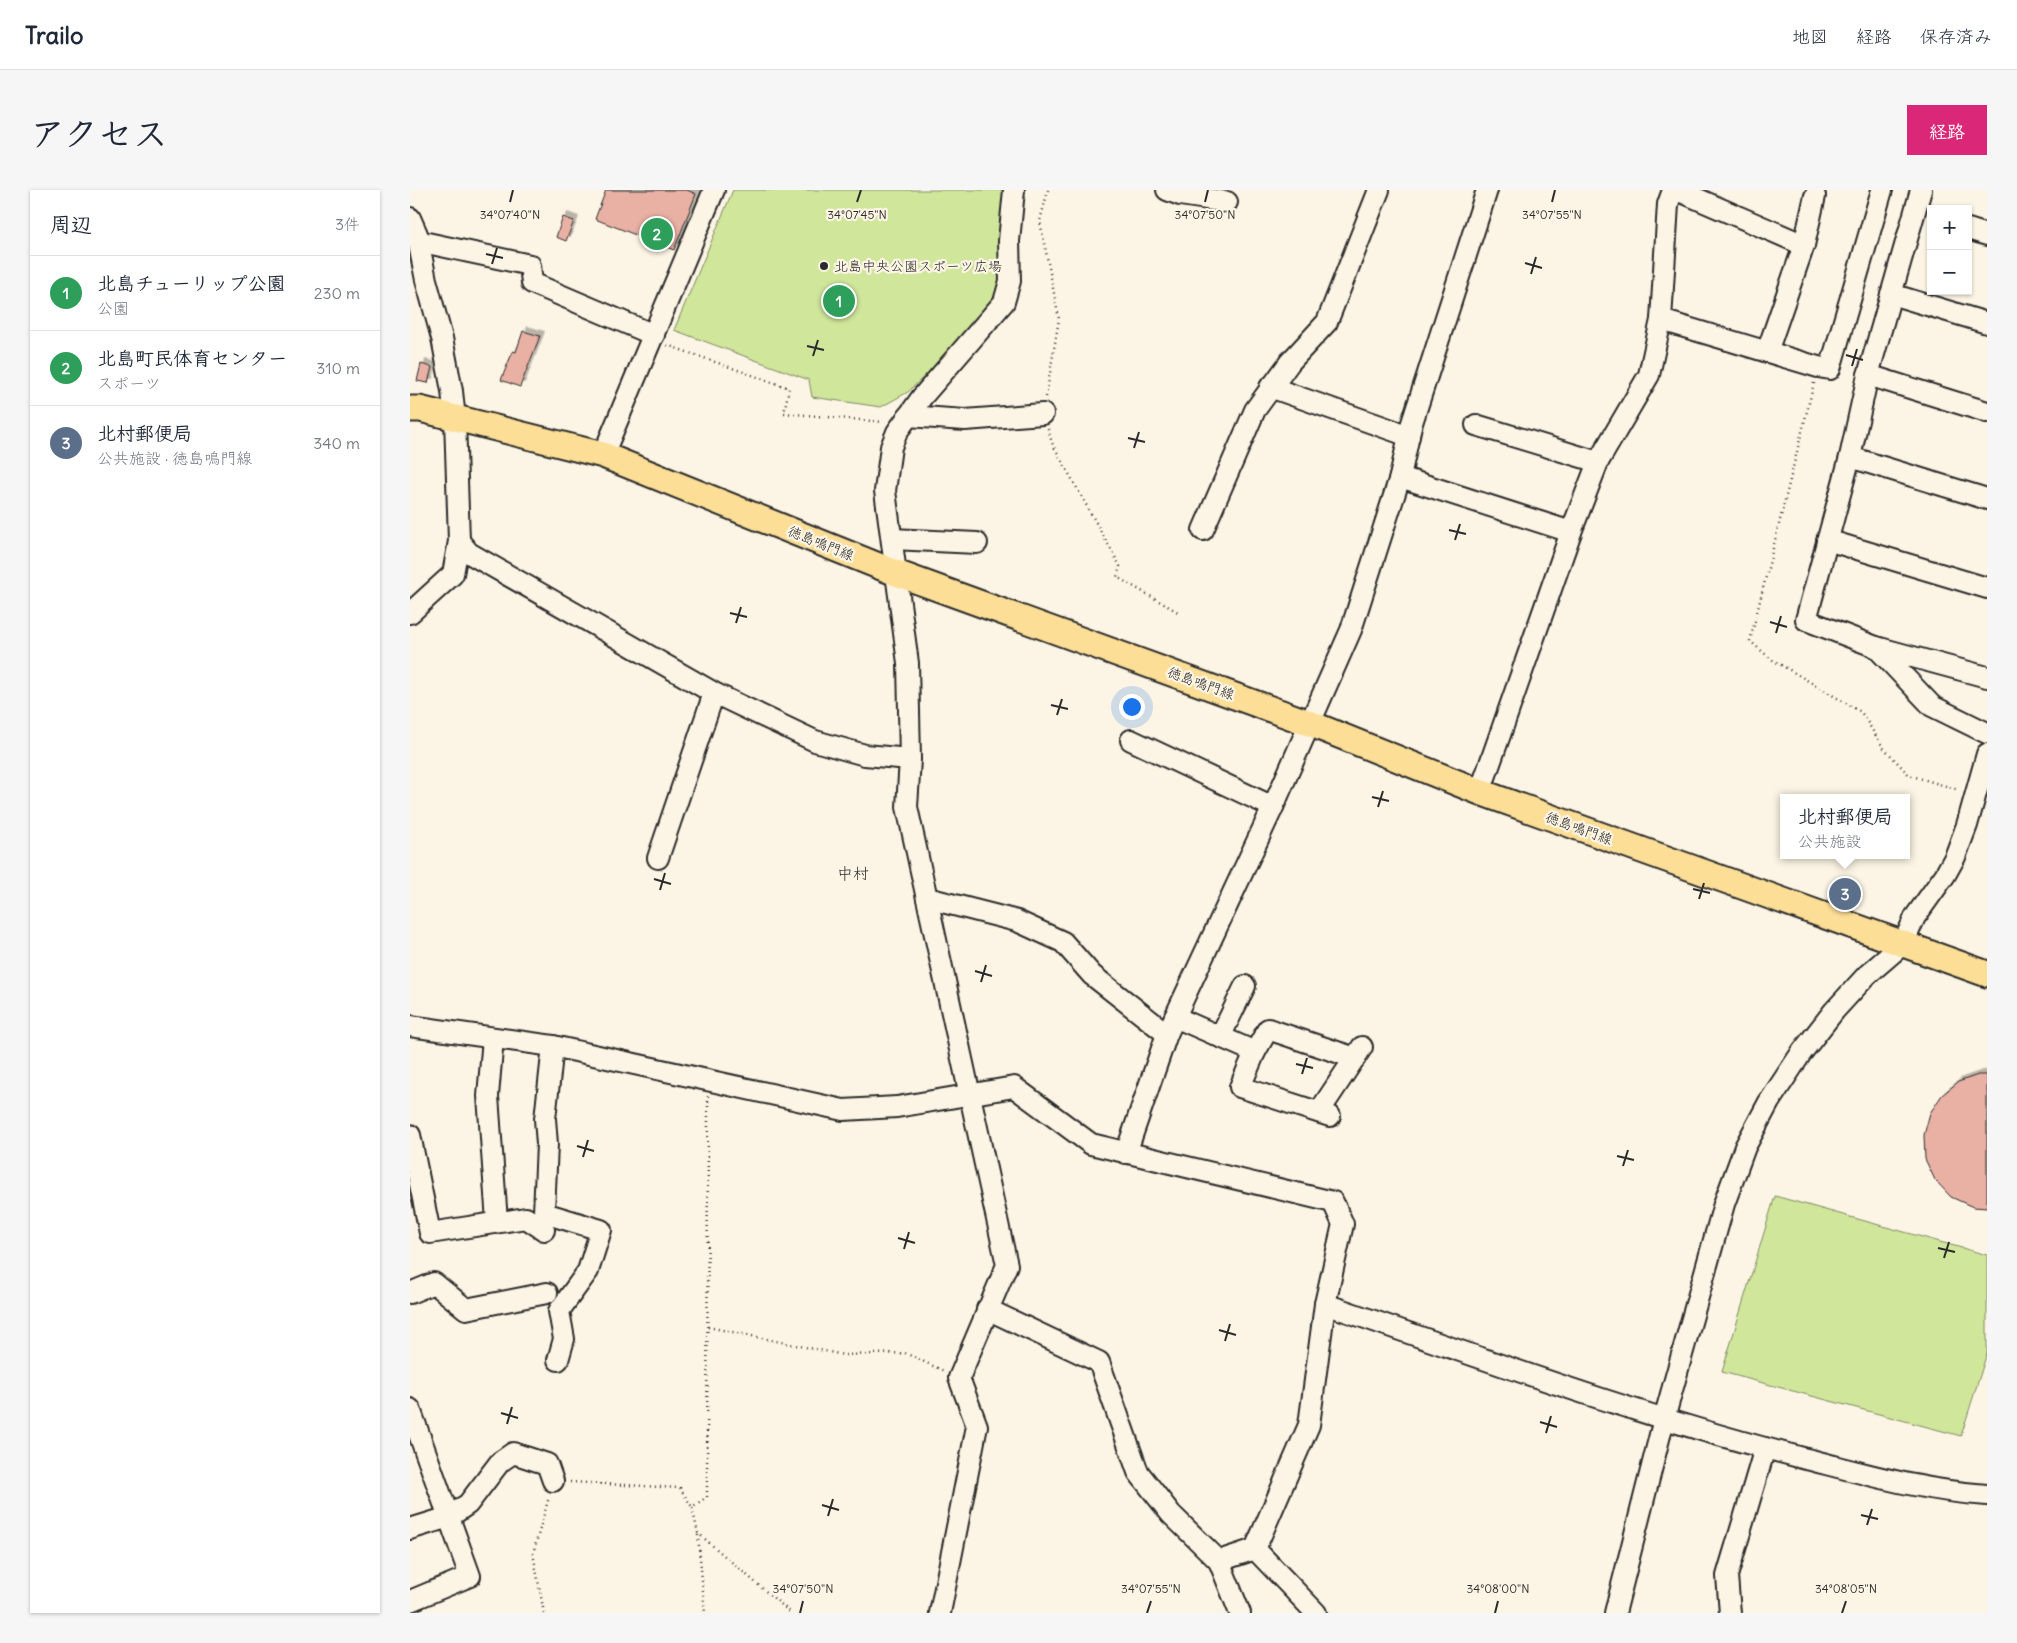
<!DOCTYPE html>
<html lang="ja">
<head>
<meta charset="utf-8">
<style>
  body { margin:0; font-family:Delius,"Klee One",sans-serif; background:#f6f6f7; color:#1f2937 }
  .controls { position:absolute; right:15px; top:15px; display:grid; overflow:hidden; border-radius:0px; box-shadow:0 1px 4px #0004 }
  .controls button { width:45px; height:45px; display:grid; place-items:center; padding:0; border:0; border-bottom:1px solid #e0e1e3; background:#fff; color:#1f2937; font:25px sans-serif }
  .you { position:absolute; left:721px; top:516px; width:18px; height:18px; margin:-12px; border:4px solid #fff; border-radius:50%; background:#1a73e8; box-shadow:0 0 0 8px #1a73e833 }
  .badge { display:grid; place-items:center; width:32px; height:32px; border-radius:50%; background:#db2777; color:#fff; font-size:16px; font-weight:700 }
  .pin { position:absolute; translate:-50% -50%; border:2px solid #fff; box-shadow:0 1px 5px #0006 }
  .popup { position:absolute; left:1370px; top:604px; width:130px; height:65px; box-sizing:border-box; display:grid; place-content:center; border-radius:0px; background:#fff; filter:drop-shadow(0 1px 4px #0005); font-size:16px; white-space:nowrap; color:#747a83 }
  .popup b { font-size:19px; color:#1f2937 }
  .popup::after { content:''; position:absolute; left:50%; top:100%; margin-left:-10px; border:10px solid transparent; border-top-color:#fff }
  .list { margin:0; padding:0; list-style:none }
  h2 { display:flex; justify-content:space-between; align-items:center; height:65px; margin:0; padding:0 20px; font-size:21px }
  h2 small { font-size:16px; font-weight:400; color:#747a83 }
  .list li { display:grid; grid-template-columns:32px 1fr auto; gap:15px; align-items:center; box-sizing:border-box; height:75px; padding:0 20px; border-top:1px solid #e0e1e3 }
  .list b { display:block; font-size:19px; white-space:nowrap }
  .list p { margin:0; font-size:16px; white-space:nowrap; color:#747a83 }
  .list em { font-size:16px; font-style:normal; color:#747a83 }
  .map { position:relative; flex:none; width:1577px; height:1423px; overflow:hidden; border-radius:0px }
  header { display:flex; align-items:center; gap:30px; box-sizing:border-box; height:70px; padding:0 25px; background:#fff; border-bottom:1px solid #e0e1e3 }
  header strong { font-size:24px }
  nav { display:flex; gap:28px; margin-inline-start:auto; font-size:18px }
  .intro { display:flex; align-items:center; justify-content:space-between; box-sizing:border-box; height:120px; padding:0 30px }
  h1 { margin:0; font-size:35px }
  .button { padding:12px 22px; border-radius:0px; background:#db2777; color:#fff; font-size:18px; font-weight:700 }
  main { display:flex; gap:30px; padding:0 30px }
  aside { flex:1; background:#fff; border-radius:0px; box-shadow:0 1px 4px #0004 }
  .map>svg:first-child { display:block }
  .green { fill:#d0e69b; stroke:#7e8863 }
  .building { fill:#e9b0a4; stroke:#2b2b2b; filter:url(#shadow) }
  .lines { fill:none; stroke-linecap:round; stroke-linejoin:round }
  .minor-casing { stroke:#2b2b2b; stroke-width:24 }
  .major-casing { stroke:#2b2b2b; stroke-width:29 }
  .path { stroke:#2b2b2b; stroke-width:2.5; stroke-dasharray:1 4; stroke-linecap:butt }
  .minor { stroke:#fcf5e5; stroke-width:20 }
  .major { stroke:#fcde96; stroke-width:25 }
  .ticks { fill:none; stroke:#2b2b2b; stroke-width:2 }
  .poi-dot { fill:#2b2b2b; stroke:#fcf5e5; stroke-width:2 }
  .labels { text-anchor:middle; stroke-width:4.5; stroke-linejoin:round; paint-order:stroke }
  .poi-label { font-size:14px; fill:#2b2b2b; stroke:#fcf5e5; text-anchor:start }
  .street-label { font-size:14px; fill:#2b2b2b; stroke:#fcf5e5 }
  .quarter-label { font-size:16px; fill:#2b2b2b; stroke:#fcf5e5 }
  .ticks-label { font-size:12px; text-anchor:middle; fill:#2b2b2b; stroke:#fcf5e5; stroke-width:4.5; stroke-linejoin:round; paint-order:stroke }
</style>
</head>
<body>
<header>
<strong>Trailo</strong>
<nav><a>地図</a><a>経路</a><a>保存済み</a></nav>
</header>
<div class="intro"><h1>アクセス</h1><a class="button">経路</a></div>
<main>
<aside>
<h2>周辺<small>3件</small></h2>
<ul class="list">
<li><span class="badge" style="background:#2e9e5b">1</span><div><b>北島チューリップ公園</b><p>公園</p></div><em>230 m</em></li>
<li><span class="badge" style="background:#2e9e5b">2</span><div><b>北島町民体育センター</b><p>スポーツ</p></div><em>310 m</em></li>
<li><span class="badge" style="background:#5c6f8a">3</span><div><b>北村郵便局</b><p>公共施設 · 徳島鳴門線</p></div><em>340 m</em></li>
</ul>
</aside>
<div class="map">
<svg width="1577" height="1423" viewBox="0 0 1577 1423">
  <defs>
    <filter id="shadow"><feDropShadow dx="4.5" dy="-4.5" stdDeviation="0" flood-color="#0004"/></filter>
  </defs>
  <rect width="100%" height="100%" fill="#fcf5e5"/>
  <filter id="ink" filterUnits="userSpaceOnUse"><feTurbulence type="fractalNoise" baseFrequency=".02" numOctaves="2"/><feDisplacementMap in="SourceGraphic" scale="10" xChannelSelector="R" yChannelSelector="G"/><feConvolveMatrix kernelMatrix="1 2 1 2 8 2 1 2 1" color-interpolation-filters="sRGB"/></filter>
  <g filter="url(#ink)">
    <g class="green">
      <path d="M323 0H595L590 77V99L524 177 498 202 471 217 402 207 399 190 264 140Z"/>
      <path d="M1365 1006 1577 1065V1163L1551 1246 1312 1182Z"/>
    </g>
    <g class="building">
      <path d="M196 0H277L286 4 264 60 185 29Z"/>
      <path d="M153 27 164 31 156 51 146 47Z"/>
      <path d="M113 141 130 146 110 197 91 190 103 161 106 162Z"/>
      <path d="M11 174 22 177 18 193 7 191Z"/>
      <path d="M1568 885H1577V1018L1563 1017 1541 1007 1525 990 1515 969 1514 945 1520 923 1532 905 1548 892Z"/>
    </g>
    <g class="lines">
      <g class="minor-casing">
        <g id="minor">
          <path d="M757 0 770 5 817 12"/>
          <path d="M1267 0 1394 55"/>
          <path d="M1511 0 1458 185 1440 267 1396 430 1466 457 1522 516 1577 543"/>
          <path d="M0 28 7 44 16 90 32 148 42 201 45 229 49 351 43 384 0 423"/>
          <path d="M1558 39 1577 45"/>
          <path d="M8 51 120 75 122 93 244 145"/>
          <path d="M1481 104 1577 133"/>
          <path d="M1251 130 1408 177 1420 179 1472 0"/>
          <path d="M1357 162 1394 55 1405 6"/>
          <path d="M1458 185 1577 222"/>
          <path d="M860 197 999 246"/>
          <path d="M498 226 555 230 633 224"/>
          <path d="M1066 235 1188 272"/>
          <path d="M193 265 304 0"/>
          <path d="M1440 267 1577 309"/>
          <path d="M990 287 1161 342"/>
          <path d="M793 340 845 220 880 172 917 132 969 0"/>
          <path d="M482 349 567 353"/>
          <path d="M1417 350 1577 398"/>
          <path d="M49 351 59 363 304 503 405 551 455 565 500 569"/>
          <path d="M1466 457 1577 487"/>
          <path d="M721 550 863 617"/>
          <path d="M1070 602 1161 342 1188 272 1239 185 1251 130 1258 14 1263 0"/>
          <path d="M248 668 304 503"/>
          <path d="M517 708 607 731 653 752 682 785 757 844"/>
          <path d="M765 827 845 862"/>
          <path d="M0 836 143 856 433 920 487 917 604 897 681 954 923 1012 933 1034 915 1114 899 1235 845 1359 809 1371"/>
          <path d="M810 847 835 796"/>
          <path d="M83 848 78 906 87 1032"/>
          <path d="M143 856 135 929 137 954 134 1023 191 1040 178 1081 149 1121 154 1149 148 1170"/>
          <path d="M909 922 952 857"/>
          <path d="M920 926 830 897 845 862 858 839 945 868"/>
          <path d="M0 945 20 1043 116 1028 134 1040"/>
          <path d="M716 963 757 844 863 617 941 440 990 287 1001 236 1077 0"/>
          <path d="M0 1103 24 1093 56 1119 137 1103"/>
          <path d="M915 1114C1072 1168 1228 1226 1389 1267 1452 1283 1512 1301 1577 1305"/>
          <path d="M577 1119 689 1172 728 1282 761 1324 809 1371 830 1423"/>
          <path d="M0 1219 60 1386 0 1411"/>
          <path d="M0 1339 39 1327 58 1314 90 1272 103 1263 137 1274 143 1291"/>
          <path d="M845 1359 906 1423"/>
          <path d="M530 1423 567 1236 549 1188 597 1075 497 617 500 569 498 473 475 301 481 257 487 242 512 207 594 112 600 91 599 51 604 0"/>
          <path d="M1205 1423 1254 1229 1314 1014 1335 957 1359 912 1392 862 1424 821 1457 785 1493 754 1505 727 1535 685 1545 667 1557 635 1577 564"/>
          <path d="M1320 1423 1317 1386 1355 1258"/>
        </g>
      </g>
      <g class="major-casing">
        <path id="major" d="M0 219H10L193 265 486 383 899 533 1070 602 1577 784"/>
      </g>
      <g class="path">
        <path d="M257 155 379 198 374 223 473 232"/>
        <path d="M1404 193 1340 451 1361 469 1451 522 1473 557 1499 585 1549 600"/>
        <path d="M636 207 649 129 630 31 638 0"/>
        <path d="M638 239 642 253 710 376 707 387 768 422"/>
        <path d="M298 906 297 1307 282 1317 288 1343 381 1423"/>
        <path d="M298 1137 434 1165 495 1163 534 1181"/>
        <path d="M160 1292 270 1298 282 1317"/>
        <path d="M288 1345 295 1423"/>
        <path d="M134 1423 123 1363 139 1307"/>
      </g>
      <use href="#minor" class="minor"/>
      <use href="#major" class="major"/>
    </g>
  </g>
  <path class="ticks" d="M100 12 103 0M447 12 451 0M795 12 798 0M1142 12 1145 0M76 64 93 68M1115 73 1132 78M82 74 87 58M1121 84 1126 67M397 156 414 160M1436 165 1453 170M403 166 408 150M1442 176 1447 159M718 248 735 252M724 258 729 242M1039 340 1056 344M1045 350 1050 334M320 423 337 427M1360 432 1377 437M326 433 331 417M1366 443 1371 426M641 515 658 519M647 525 652 509M962 607 979 611M968 617 973 601M244 689 261 694M1283 699 1300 703M250 700 255 683M1289 709 1294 693M565 781 582 786M571 792 576 775M886 874 903 878M892 884 897 868M167 956 184 961M1207 966 1224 970M173 967 178 950M1213 976 1218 960M488 1048 505 1053M1528 1058 1545 1062M494 1059 499 1042M1534 1068 1539 1052M809 1140 826 1145M815 1151 820 1134M91 1223 108 1228M1130 1232 1147 1237M97 1234 102 1217M1136 1243 1141 1226M412 1315 429 1320M1451 1325 1468 1329M418 1326 423 1309M1457 1335 1462 1319M390 1423 393 1411M737 1423 741 1411M1085 1423 1088 1411M1432 1423 1436 1411"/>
  <circle class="poi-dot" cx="414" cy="76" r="5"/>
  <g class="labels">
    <g class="poi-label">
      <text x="424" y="81">北島中央公園スポーツ広場</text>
    </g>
    <g class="street-label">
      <text transform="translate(411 353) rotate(22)" y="5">徳島鳴門線</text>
      <text transform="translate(791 493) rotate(20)" y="5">徳島鳴門線</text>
      <text transform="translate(1169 638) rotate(20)" y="5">徳島鳴門線</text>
    </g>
    <g class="quarter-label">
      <text x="443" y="689">中村</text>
    </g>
  </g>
  <g class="ticks-label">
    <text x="100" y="29">34°07'40"N</text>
    <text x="447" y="29">34°07'45"N</text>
    <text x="795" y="29">34°07'50"N</text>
    <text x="1142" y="29">34°07'55"N</text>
    <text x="393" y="1403">34°07'50"N</text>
    <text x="741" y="1403">34°07'55"N</text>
    <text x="1088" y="1403">34°08'00"N</text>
    <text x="1436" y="1403">34°08'05"N</text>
  </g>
</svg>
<div class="controls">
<button>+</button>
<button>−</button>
</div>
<div class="you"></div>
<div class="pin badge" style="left:429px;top:111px;background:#2e9e5b">1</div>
<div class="pin badge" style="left:247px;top:44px;background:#2e9e5b">2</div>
<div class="pin badge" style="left:1435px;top:704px;background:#5c6f8a">3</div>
<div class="popup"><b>北村郵便局</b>公共施設</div>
</div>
</main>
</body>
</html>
